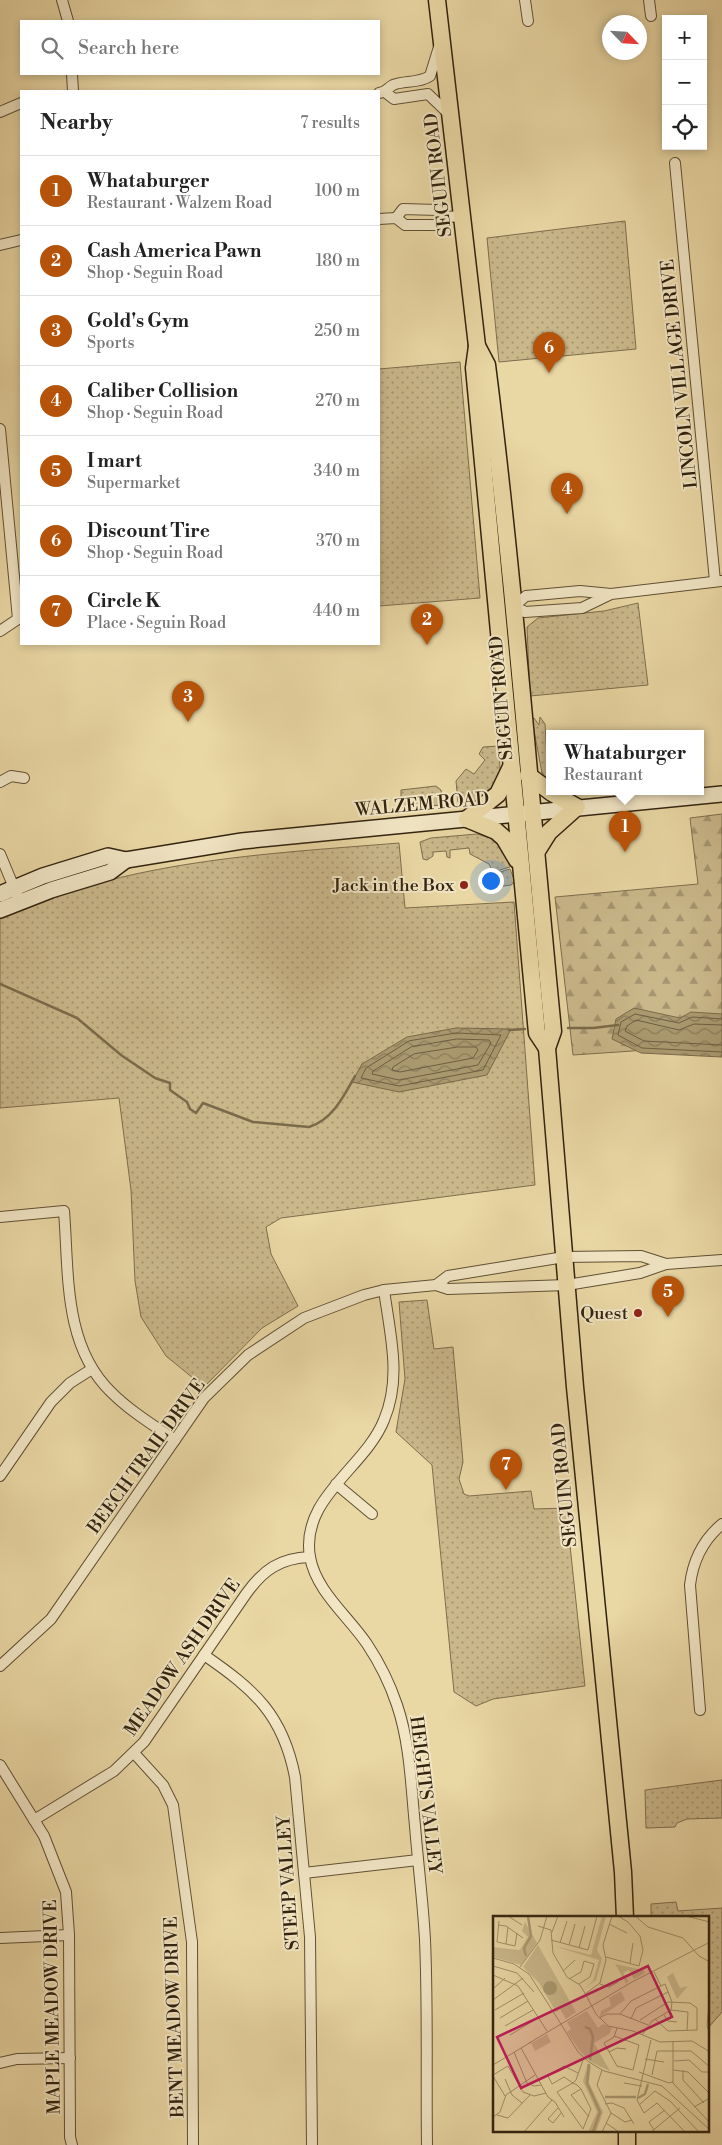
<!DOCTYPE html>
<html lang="en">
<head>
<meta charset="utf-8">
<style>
  body { margin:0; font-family:"Libre Bodoni",serif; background:#f2f2f2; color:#222 }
  .controls { position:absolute; right:15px; top:15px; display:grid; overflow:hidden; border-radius:0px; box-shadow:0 2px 8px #0003 }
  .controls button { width:45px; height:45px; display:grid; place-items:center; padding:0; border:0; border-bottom:1px solid #e0e0e0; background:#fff; color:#222; font:25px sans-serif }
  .compass { position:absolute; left:602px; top:15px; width:45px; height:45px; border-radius:50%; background:#fff; box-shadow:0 2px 8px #0003; rotate:115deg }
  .you { position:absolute; left:490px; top:880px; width:18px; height:18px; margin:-12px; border:4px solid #fff; border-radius:50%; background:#1a73e8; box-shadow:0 0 0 8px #1a73e833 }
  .badge { display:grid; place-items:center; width:32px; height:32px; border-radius:50%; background:#b45309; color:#fff; font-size:16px; font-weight:700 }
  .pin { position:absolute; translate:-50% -41px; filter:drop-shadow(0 1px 2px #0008) }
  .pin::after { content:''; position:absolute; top:26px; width:18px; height:15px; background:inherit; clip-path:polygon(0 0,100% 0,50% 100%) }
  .popup { position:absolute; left:546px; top:730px; width:158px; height:65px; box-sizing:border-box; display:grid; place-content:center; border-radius:0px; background:#fff; filter:drop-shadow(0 1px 4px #0005); font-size:16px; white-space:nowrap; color:#767676 }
  .popup b { font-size:19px; color:#222 }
  .popup::after { content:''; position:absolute; left:50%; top:100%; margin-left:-10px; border:10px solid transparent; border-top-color:#fff }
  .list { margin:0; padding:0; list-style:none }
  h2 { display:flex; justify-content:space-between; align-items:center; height:65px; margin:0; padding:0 20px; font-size:21px }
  h2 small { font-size:16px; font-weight:400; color:#767676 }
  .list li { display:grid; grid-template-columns:32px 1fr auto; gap:15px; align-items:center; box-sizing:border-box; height:70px; padding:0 20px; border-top:1px solid #e0e0e0 }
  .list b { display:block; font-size:19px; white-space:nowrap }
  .list p { margin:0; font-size:16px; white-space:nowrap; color:#767676 }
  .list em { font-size:16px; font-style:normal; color:#767676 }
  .icon { flex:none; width:28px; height:28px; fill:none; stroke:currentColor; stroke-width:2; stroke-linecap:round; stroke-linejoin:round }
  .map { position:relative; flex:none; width:722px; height:2145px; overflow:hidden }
  .search { position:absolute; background:#fff; box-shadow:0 2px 8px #0003; left:20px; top:20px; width:360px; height:55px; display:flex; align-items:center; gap:12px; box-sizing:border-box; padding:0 18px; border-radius:0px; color:#767676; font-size:19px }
  .panel { position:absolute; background:#fff; box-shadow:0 2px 8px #0003; left:20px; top:90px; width:360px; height:555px; border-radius:0px }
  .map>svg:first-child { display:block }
  .grass { fill:url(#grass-dots); stroke:#7e6e4d }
  .forest { fill:url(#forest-firs); stroke:#7e6e4d }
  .water { fill:url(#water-waves); stroke:#7b6a4a }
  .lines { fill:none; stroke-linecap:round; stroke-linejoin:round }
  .shore { stroke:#6e5e40; stroke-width:1 }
  .stream { stroke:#7b6a4a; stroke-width:2.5 }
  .street-casing { stroke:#605034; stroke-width:12 }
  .secondary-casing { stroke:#32230f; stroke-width:18 }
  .primary-casing { stroke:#32230f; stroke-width:19 }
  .street { stroke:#f1e5c4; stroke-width:10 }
  .secondary { stroke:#f1e5c4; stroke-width:15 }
  .primary { stroke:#e9d7a4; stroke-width:16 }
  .poi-dot { fill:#8f2418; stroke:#f1e5c4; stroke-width:2 }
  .labels { text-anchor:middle; stroke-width:4; stroke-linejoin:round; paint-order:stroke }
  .street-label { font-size:18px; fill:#32230f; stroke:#f1e5c4 }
  .poi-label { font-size:18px; fill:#32230f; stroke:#f1e5c4; text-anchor:end }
  .inset-river { fill:none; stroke:#ab9a71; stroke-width:2.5 }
  .inset-road { fill:none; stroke:#a08f68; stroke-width:1 }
  .view { fill:#c2185b; fill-opacity:0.15; stroke:#c2185b; stroke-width:2.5 }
  .inset-edge { fill:none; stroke:#32230f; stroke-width:2.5 }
</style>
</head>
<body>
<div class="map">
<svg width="722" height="2145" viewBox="0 0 722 2145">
  <defs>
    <pattern id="grass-dots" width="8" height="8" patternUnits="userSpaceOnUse" patternTransform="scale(1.25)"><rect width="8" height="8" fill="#cab88b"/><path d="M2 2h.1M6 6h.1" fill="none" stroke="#a59570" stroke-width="1.8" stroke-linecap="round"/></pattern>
    <pattern id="forest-firs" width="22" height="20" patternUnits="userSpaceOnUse" patternTransform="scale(1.25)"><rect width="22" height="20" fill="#cab88b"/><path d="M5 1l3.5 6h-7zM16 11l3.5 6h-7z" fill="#a59570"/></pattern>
    <pattern id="water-waves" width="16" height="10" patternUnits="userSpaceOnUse" patternTransform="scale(1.25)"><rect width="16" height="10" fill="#ab9a71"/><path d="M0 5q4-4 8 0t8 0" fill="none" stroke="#8c7d5b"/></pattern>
  </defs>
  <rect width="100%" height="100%" fill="#e9d7a4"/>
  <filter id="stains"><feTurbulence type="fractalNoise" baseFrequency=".004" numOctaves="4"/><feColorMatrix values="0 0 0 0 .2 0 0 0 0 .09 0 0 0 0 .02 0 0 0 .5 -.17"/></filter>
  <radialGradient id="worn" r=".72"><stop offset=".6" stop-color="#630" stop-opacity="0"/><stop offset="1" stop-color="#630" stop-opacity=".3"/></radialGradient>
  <g class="grass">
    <path d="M625 221 636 349 499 362 487 238Z"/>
    <path d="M460 362 480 598 379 606V369Z"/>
    <path d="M638 603 648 685 530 696 527 627 538 618 604 611Z"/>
    <path d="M540 717 545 724 547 755 550 758V783L542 773 532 720 534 718 539 725Z"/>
    <path d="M499 746 500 770 497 786 477 802 461 804 458 802 456 781 466 769 474 774 485 760 479 754 483 747Z"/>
    <path d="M436 786 441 790 442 799 440 805 404 809 401 806V790Z"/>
    <path d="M477 834 497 840 509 859 510 867 493 872 489 864 470 854 469 848 450 850V858L447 857 446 851 433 852V856L427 860 423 859 420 842 431 838Z"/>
    <path d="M399 843 405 908 514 902 535 1185 281 1218 266 1227 271 1254 298 1306 262 1328 204 1387 166 1356 141 1317 135 1281 131 1190 119 1098 0 1108V919C124 860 265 854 399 843Z"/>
    <path d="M510 869 515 882 511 885 496 887 501 885V878H498V874H493Z"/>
    <path d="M427 1300 434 1349 453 1347 463 1462 459 1479 464 1494 469 1496 531 1491 534 1509 566 1508 585 1686 493 1699 476 1706 454 1692 432 1465 396 1432 405 1379 399 1302Z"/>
    <path d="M722 1780V1818L687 1819 677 1823 675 1827 646 1828 645 1790Z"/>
    <path d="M676 1902 678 1911 722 1908V2012L708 2028V1918L651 1917V1904Z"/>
  </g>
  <path class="forest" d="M722 814V1045L573 1055 555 897 698 884 690 818Z"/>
  <g class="water">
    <path d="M634 1008 680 1018 691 1012 722 1014V1057L641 1053 612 1039 616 1019Z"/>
    <path d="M456 1028 511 1029 487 1075 399 1092 352 1082 362 1064 407 1037Z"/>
  </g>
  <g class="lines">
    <g class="shore">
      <path d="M722 1019 692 1017 679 1023 635 1014 621 1022 618 1035 642 1048 722 1052"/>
      <path d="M722 1025 694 1024 679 1030 636 1020 627 1026 625 1031 644 1041 722 1045"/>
      <path d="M456 1033 501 1035 483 1070 399 1086 361 1078 366 1068 409 1041Z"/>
      <path d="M457 1039 489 1040 491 1043 478 1065 399 1080 372 1074 373 1071 411 1047Z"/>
      <path d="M458 1047H476L478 1050 473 1058 400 1072 392 1070 393 1067 414 1054Z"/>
    </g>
    <g class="stream">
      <path d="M0 984 77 1018 121 1055 155 1078 170 1083V1090L187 1102 190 1109 196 1113 203 1103 253 1122 309 1127C332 1120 344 1096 355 1076"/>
      <path d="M568 1028H593L618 1025"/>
      <path d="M509 1030 525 1029"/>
    </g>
    <g class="street-casing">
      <g id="street">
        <path d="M62 0 68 21"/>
        <path d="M525 0 528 21"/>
        <path d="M649 0 651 16"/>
        <path d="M72 74 73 91"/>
        <path d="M385 92 394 99 428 94 451 116"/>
        <path d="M379 93C387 92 387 88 393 85 404 80 418 84 430 76L439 47"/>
        <path d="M0 112 21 103"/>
        <path d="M675 163 715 581"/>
        <path d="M396 218 403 209 438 210 446 217"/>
        <path d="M379 219 396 218 405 225H439L446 217 463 216"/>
        <path d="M0 245 21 240"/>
        <path d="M0 429 18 619 0 631"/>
        <path d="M611 594 582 608 525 612 514 606 526 596 580 591 611 594 721 581"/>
        <path d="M0 782 11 776 24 778"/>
        <path d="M0 854 20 902"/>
        <path d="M0 1217 64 1211C69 1273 63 1345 111 1392 130 1411 153 1425 175 1440"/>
        <path d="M436 1285 448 1276 564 1257 641 1256 666 1264"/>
        <path d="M384 1290C390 1334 402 1378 384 1420 365 1468 300 1498 310 1557 316 1591 348 1616 367 1644 379 1662 390 1684 397 1705 410 1743 411 1786 415 1826 418 1864 423 1902 425 1940 428 2008 426 2077 427 2145"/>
        <path d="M0 1476 51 1402 70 1383 92 1369"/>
        <path d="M336 1484 372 1514"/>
        <path d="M204 1655C255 1690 283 1715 295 1777L310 1937 312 2145"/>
        <path d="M0 1666 51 1619 204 1398 248 1355 304 1318 364 1295 384 1290 436 1285 448 1289 567 1285 640 1273 666 1264 722 1260"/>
        <path d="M700 1710 690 1585C693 1560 703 1540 722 1524"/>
        <path d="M134 1753 163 1785 173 1805 192 1942 193 2145"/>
        <path d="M0 1765 44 1836 66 1892 69 1935 70 2137 72 2145"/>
        <path d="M34 1820 114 1771 144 1742 246 1594C263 1570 280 1558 310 1557"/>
        <path d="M304 1873 418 1860"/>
        <path d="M0 1938 69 1935"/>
        <path d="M0 2063 17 2059 70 2058"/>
      </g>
    </g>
    <g class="secondary-casing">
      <g id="secondary">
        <path d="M0 894 43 876 108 856 126 860 242 841 722 794"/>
        <path d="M0 910 51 890 110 872 126 860"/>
      </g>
    </g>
    <g class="primary-casing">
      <g id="primary">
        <path d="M437 0 477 346 474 368 537 1033 547 1048"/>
        <path d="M477 346 487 365C515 586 531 809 553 1031L547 1048 575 1387 623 1872 625 1918"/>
        <path d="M528 775 552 793 577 807 549 832 537 851"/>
        <path d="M467 819 496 831 504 838 517 860"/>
        <path d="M467 819 498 794 510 769"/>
        <path d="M627 2131V2145"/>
      </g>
    </g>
    <use href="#street" class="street"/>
    <use href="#secondary" class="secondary"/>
    <use href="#primary" class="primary"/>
  </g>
  <g class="poi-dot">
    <circle cx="464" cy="885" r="5"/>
    <circle cx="638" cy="1313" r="5"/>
  </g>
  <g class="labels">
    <g class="street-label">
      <text transform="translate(438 175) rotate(-97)" y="6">SEGUIN ROAD</text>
      <text transform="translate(679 374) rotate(-96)" y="6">LINCOLN VILLAGE DRIVE</text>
      <text transform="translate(501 698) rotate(-95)" y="6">SEGUIN ROAD</text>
      <text transform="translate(422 804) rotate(-5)" y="6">WALZEM ROAD</text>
      <text transform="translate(146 1456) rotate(-54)" y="6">BEECH TRAIL DRIVE</text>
      <text transform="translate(564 1485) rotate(-96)" y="6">SEGUIN ROAD</text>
      <text transform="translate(182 1657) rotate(-55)" y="6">MEADOW ASH DRIVE</text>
      <text transform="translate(426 1795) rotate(83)" y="6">HEIGHTS VALLEY</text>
      <text transform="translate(288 1883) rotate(-94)" y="6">STEEP VALLEY</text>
      <text transform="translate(52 2007) rotate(-91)" y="6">MAPLE MEADOW DRIVE</text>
      <text transform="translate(174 2017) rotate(-92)" y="6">BENT MEADOW DRIVE</text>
    </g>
    <g class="poi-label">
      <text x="454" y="891">Jack in the Box</text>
      <text x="628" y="1319">Quest</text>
    </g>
  </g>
  <g transform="translate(493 1916)">
    <rect width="216" height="216" fill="#e9d7a4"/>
    <path d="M109 0H113L104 34 109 43 103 64 91 73 100 65 106 44 58 29 98 39ZM122 48 150 54 152 57 141 63 136 54 130 57 136 66 133 67ZM180 57 187 72 195 70 184 83 174 61ZM128 75 132 84 107 101 108 95 118 90 116 82ZM94 95 105 112 110 108 119 112 116 118 101 127 117 155 98 146 86 134 74 116 78 113 74 106ZM54 118 58 126 42 135 38 127ZM95 147V152L98 149 96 167 110 196 103 216H95L104 196 90 165Z" fill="#cab88b"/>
    <path d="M32 6 44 27 28 49 0 41V31L27 34 35 21 29 15ZM45 29 83 96 73 103 67 93 63 96 46 67 30 51Z" fill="#cab88b"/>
    <path d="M50 72a7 7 0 1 1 14 0a7 7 0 1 1-14 0Z" fill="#ab9a71"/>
    <path class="inset-river" d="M33 40 31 32 38 20 35 0M92 111 97 113 100 121 97 144M96 148 94 167 107 196 100 216M112 181H143M145 182 152 178 155 168"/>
    <path class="inset-road" d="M15 0 29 9M142 0 155 11 190 22 206 40 217 46M193 0 217 6M6 5 4 26 22 30 24 17M116 8 134 17M5 9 13 10 30 22M45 10 58 14 60 37 74 61 87 69 96 84M59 16 65 0M58 24 95 34 104 0M67 27 74 5M13 28 15 11M76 29 82 8M86 32 92 10M113 41 146 50 150 34 147 20 135 6 125 0M0 42 21 48 36 58 68 108M137 47 140 27M0 50 24 57 41 76M27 51 47 24 54 0M70 55 82 44M161 56 168 70M0 59 25 70 54 115M76 63 88 56 91 45 101 48 97 61 86 68M107 68 116 71 125 66M0 73 12 62M217 76 214 110 217 118M92 78 107 67 113 44 110 29 119 0M95 83 103 98 115 110 140 115 167 126 199 125 217 136M0 84 30 62M2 94 31 77M178 94 195 96 194 115M127 98 155 109M171 99 175 105 184 106M7 102 35 85M106 102 114 98H127L138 85 172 68 179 86 178 94 159 105 149 119M138 103 143 92 175 76M147 104 175 86 197 87 204 92V114L175 115 162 103M68 108 85 136 96 146 111 155 169 170 217 214M12 110 40 94M17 119 45 102M121 120 146 129 140 154 124 150 111 127 121 121 124 112M158 124 144 184 151 197 164 187 192 216M180 125V167L217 207M36 127 139 66 217 26M28 132 55 181 62 186 71 201M21 136 34 167 41 170 48 169M116 136 124 132 133 133M152 143 171 146M181 145 196 144 209 156H217M0 149 38 126M109 154 104 169 118 197M180 154 195 156 217 178M190 154V164L211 187M146 156 176 167 180 166M85 157 71 150 55 160 59 168 71 161 80 167 84 169 88 173 98 193 90 213 64 176 78 168 80 167 83 164 91 141M0 159 15 150 30 176 41 180 53 177M159 159 164 135H198L217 151M0 160 12 180M12 163 19 179 29 187M131 167 149 170M88 173 78 179 96 201M112 188 119 187 131 192 141 208M146 189 162 175 177 185 206 216M201 191 217 182M65 192 55 203 60 207 68 197M118 197 132 206 139 204M4 199 15 202 37 179M0 201 7 196 13 179 42 159M113 207 126 216M161 214 156 206 172 194M31 216 59 184M109 216 118 197M158 216 187 192"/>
    <path class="view" d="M155 50 179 101 28 172 4 121Z"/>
    <rect width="216" height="216" class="inset-edge"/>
  </g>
  <rect width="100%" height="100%" filter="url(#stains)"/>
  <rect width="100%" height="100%" fill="url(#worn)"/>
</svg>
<div class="controls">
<button>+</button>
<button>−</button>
<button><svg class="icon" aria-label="locate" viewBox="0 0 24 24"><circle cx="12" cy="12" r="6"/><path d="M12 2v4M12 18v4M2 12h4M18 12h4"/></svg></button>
</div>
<svg class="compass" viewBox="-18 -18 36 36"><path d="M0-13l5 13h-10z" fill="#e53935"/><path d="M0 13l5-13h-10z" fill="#767676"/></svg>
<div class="you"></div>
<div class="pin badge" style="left:625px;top:852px">1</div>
<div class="popup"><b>Whataburger</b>Restaurant</div>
<div class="pin badge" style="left:427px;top:645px">2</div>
<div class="pin badge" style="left:188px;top:722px">3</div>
<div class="pin badge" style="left:567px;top:514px">4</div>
<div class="pin badge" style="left:668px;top:1317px">5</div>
<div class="pin badge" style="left:549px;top:373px">6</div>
<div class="pin badge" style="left:506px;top:1490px">7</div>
<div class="search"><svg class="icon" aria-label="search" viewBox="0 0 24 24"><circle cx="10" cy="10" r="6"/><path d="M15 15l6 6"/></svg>Search here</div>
<section class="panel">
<h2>Nearby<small>7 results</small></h2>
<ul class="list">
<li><span class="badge">1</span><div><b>Whataburger</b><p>Restaurant · Walzem Road</p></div><em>100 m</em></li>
<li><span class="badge">2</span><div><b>Cash America Pawn</b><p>Shop · Seguin Road</p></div><em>180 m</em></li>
<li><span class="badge">3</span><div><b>Gold's Gym</b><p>Sports</p></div><em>250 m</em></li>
<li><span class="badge">4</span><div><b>Caliber Collision</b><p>Shop · Seguin Road</p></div><em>270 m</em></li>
<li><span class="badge">5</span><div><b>I mart</b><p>Supermarket</p></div><em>340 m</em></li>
<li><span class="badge">6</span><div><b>Discount Tire</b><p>Shop · Seguin Road</p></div><em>370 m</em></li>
<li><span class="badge">7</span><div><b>Circle K</b><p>Place · Seguin Road</p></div><em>440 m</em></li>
</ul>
</section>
</div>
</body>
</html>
